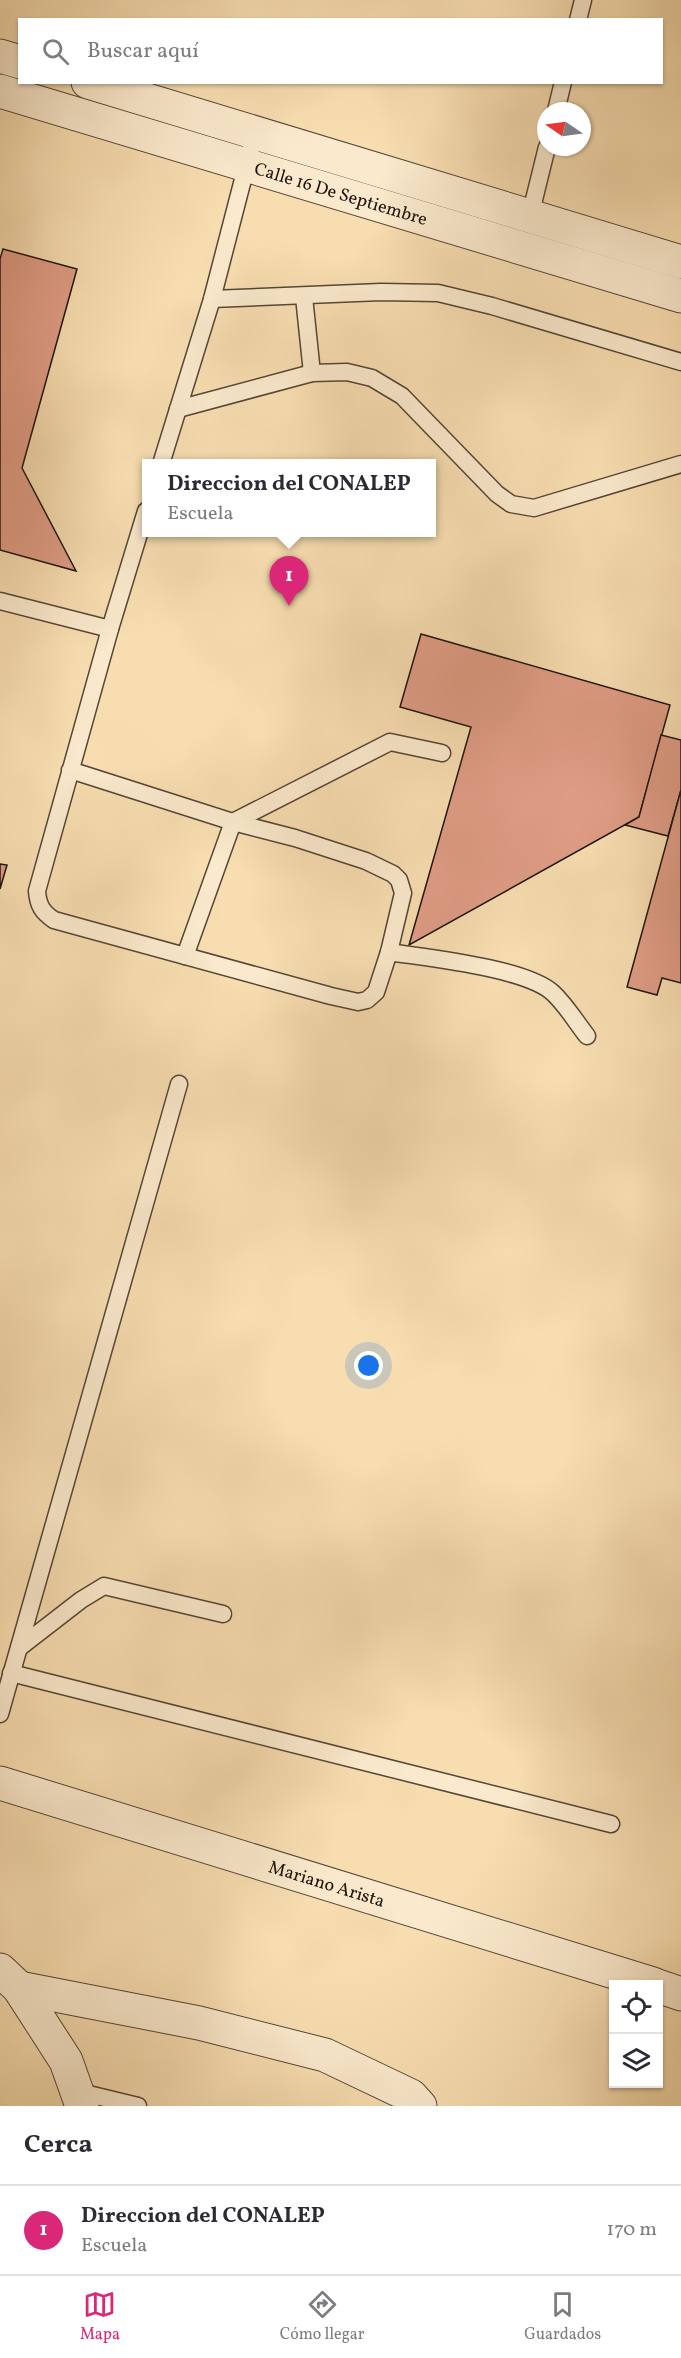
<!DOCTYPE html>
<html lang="es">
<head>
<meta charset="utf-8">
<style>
  body { margin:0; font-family:Vollkorn,serif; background:#f2f2f3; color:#2b2b33 }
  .controls { position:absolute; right:18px; bottom:18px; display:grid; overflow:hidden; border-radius:0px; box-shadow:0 2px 4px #0004 }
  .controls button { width:54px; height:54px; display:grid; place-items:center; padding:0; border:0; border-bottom:2px solid #e1e1e2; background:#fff; color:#2b2b33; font:30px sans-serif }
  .compass { position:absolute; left:537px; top:102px; width:54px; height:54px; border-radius:50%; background:#fff; box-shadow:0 2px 4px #0004; rotate:283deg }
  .you { position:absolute; left:369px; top:1366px; width:21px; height:21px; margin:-15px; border:4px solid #fff; border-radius:50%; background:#1a73e8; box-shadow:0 0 0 9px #1a73e833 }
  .badge { display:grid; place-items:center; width:39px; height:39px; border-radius:50%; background:#db2777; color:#fff; font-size:20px; font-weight:700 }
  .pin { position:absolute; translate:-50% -50px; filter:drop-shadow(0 2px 3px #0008) }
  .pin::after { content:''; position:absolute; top:32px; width:21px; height:18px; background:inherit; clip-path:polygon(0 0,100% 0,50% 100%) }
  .popup { position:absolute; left:142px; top:459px; width:294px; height:78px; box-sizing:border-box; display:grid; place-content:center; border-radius:0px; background:#fff; filter:drop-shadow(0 2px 4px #0005); font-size:20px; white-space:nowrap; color:#7c7c81 }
  .popup b { font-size:22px; color:#2b2b33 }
  .popup::after { content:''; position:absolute; left:50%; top:100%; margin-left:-12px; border:12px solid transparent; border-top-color:#fff }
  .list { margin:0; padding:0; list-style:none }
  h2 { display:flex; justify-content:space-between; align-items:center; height:78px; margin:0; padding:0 24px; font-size:26px }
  h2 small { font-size:20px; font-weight:400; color:#7c7c81 }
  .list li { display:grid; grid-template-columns:39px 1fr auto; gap:18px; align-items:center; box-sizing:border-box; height:90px; padding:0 24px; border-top:2px solid #e1e1e2 }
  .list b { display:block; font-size:22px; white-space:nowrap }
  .list p { margin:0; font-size:20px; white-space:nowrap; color:#7c7c81 }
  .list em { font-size:20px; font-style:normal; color:#7c7c81 }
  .icon { flex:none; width:33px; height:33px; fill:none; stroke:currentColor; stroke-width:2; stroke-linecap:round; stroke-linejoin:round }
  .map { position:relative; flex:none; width:681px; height:2106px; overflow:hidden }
  .search { position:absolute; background:#fff; box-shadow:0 2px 4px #0004; left:18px; right:18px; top:18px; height:66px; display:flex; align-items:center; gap:15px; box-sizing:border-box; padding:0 21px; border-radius:0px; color:#7c7c81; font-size:22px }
  .sheet { height:168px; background:#fff }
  nav { display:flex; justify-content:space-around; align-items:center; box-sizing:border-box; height:84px; border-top:2px solid #e1e1e2; background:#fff; font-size:16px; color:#7c7c81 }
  nav a { display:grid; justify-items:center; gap:3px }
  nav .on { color:#db2777 }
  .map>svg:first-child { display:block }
  .building { fill:#df9c85; stroke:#1e140d; stroke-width:1.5 }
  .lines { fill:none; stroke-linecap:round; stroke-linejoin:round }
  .service-casing { stroke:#544636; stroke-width:19 }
  .minor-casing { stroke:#544636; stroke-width:35 }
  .service { stroke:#fae9cc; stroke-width:16 }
  .minor { stroke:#fae9cc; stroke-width:33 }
  .labels { text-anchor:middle; stroke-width:4.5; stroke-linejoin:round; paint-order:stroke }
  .street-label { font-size:18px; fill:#1e140d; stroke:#fae9cc }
</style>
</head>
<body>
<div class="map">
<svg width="681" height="2106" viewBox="0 0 681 2106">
  <rect width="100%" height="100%" fill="#f7ddb0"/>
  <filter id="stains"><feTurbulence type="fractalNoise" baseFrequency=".00333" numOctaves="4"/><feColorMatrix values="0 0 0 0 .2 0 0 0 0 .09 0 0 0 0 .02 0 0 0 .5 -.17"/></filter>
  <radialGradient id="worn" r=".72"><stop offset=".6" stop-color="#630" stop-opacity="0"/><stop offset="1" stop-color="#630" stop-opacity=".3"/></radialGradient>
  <g class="building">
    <path d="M3 249 77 269 22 468 76 571 0 550V259Z"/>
    <path d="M421 634 670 705 639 817 409 945 471 727 400 707Z"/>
    <path d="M661 735 681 740V790L668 836 625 825 639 817Z"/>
    <path d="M681 790V983L662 978 657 995 627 987Z"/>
    <path d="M0 864 7 865 0 889Z"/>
  </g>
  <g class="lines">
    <g class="service-casing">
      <g id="service">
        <path d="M578 20 583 0"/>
        <path d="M556 111 563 82"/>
        <path d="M530 216 547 147"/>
        <path d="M304 297 312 373"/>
        <path d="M212 299 381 292 438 293 492 306 681 362"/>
        <path d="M178 409 312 373 347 372 372 378 402 396 497 494 511 504 534 508 681 464"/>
        <path d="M161 464 212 299 255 133"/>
        <path d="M0 601 110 629"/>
        <path d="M70 770 233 822 295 838 366 861 393 874 399 880 403 893 389 952 376 992 367 1000 358 1002 331 996 54 920C42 912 38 905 37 891L110 629 146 511"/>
        <path d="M389 952C428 958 526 968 553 993 566 1005 576 1022 587 1036"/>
        <path d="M185 956 233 822 390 742 442 753"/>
        <path d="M19 1648 81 1600 104 1586 223 1614"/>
        <path d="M11 1673 611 1824"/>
        <path d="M0 1714 179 1084"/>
        <path d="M76 2091 138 2106"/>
      </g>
    </g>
    <g class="minor-casing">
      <g id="minor">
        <path d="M0 56 20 62"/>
        <path d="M88 82 681 262"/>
        <path id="s1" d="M0 91 681 296"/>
        <path id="s2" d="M0 1783 653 1984"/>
        <path d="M0 1970 19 1988 66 2061 82 2106"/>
        <path d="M658 1986 681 1994"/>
        <path d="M19 1988 199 2023 325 2055 411 2096 420 2106"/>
      </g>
    </g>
    <use href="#service" class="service"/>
    <use href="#minor" class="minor"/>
  </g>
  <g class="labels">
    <g class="street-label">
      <text dy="6" stroke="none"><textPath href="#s1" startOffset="356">Calle 16 De Septiembre</textPath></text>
      <text dy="6" stroke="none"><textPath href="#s2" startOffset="342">Mariano Arista</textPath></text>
    </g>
  </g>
  <rect width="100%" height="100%" filter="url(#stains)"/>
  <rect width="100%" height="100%" fill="url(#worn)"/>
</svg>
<div class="controls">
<button><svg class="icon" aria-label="locate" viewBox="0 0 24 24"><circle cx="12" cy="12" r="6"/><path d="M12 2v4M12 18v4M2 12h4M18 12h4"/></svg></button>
<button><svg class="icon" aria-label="layers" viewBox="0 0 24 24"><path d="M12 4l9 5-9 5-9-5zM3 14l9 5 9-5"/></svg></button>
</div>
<svg class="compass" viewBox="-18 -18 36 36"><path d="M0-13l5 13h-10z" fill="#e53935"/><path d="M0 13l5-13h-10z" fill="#7c7c81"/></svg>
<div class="you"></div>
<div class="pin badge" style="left:289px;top:606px">1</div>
<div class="popup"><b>Direccion del CONALEP</b>Escuela</div>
<div class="search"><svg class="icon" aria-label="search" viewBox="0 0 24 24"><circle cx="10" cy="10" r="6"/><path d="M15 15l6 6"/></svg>Buscar aquí</div>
</div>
<section class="sheet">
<h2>Cerca<small></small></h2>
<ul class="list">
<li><span class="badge">1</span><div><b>Direccion del CONALEP</b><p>Escuela</p></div><em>170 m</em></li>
</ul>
</section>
<nav>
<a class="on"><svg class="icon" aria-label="map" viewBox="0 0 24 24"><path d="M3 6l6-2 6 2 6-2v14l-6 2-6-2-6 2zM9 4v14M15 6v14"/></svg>Mapa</a>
<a><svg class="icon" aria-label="directions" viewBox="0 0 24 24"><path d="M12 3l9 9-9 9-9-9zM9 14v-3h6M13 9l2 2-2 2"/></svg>Cómo llegar</a>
<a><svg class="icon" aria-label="saved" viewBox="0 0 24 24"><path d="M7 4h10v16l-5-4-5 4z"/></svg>Guardados</a>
</nav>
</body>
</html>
